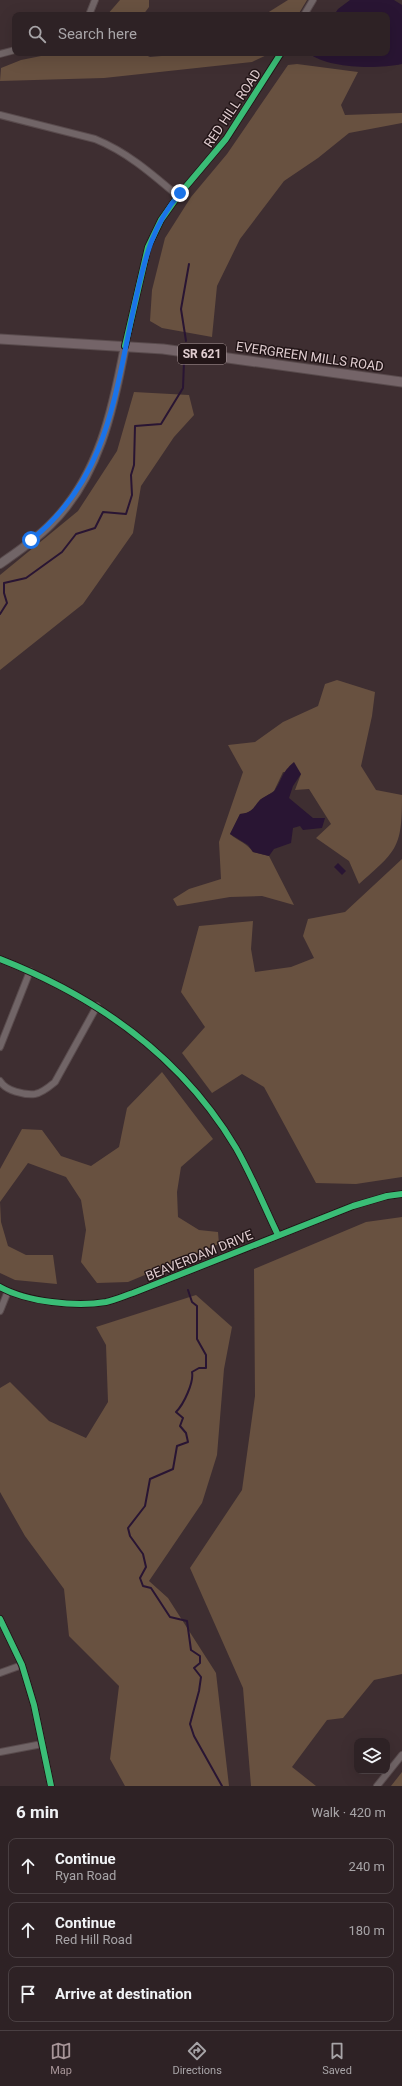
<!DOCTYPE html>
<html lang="en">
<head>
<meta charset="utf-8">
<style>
  body { margin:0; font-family:Roboto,sans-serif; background:#3a2f32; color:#f1f3f6 }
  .controls { position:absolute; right:12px; bottom:12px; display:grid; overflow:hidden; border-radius:8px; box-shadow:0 4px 16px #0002 }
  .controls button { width:36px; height:36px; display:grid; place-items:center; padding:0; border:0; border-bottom:1px solid #493f42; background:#2e2225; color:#f1f3f6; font:20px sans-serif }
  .stop { position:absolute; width:12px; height:12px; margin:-9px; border:3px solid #1a73e8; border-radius:50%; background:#fff }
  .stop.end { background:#1a73e8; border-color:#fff; box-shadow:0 1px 4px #0008 }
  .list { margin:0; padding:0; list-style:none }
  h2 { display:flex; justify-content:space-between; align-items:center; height:52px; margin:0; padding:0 16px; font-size:17px }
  h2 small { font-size:13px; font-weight:400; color:#a7a4a7 }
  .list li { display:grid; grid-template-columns:26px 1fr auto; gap:12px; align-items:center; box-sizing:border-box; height:56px; margin:0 8px 8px; padding:0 8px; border:1px solid #493f42; border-radius:8px }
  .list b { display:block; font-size:15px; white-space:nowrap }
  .list p { margin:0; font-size:13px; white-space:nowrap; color:#a7a4a7 }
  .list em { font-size:13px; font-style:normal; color:#a7a4a7 }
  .icon { flex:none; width:22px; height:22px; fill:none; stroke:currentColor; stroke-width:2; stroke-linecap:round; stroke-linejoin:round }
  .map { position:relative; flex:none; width:402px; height:1786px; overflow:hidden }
  .search { position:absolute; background:#2e2225; box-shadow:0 4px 16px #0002; left:12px; right:12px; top:12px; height:44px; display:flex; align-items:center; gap:10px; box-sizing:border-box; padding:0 14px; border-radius:8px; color:#a7a4a7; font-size:15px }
  .sheet { height:244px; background:#2e2225 }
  nav { display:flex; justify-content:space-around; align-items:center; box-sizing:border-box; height:56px; border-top:1px solid #493f42; background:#2e2225; font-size:11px; color:#a7a4a7 }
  nav a { display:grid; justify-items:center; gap:2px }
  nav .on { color:#a79598 }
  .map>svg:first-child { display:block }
  .green { fill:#685140 }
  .water { fill:#291533 }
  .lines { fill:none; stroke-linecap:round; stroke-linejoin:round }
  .stream { stroke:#291533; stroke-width:2 }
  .street-casing { stroke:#594b4d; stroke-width:8 }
  .secondary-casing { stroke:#594b4d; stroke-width:10 }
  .primary-casing { stroke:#594b4d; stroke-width:11 }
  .street { stroke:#716567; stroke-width:6 }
  .secondary { stroke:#716567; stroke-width:8 }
  .primary { stroke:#746468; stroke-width:9 }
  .cycleway-casing { stroke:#221517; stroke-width:8 }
  .cycleway { stroke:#3abd76; stroke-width:6 }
  .route { stroke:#1a73e8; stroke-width:5 }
  .labels { text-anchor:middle; stroke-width:3; stroke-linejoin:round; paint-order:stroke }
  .shield { fill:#221517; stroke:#a79698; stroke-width:1 }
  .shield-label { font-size:12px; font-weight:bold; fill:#e0cdd0 }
  .street-label { font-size:13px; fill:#e0cdd0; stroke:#221517 }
</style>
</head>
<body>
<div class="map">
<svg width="402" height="1786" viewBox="0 0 402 1786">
  <rect width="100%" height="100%" fill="#3e2e31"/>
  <g class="green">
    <path d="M120 0H149V7L143 15H107Z"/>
    <path d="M288 0H307L298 15H264Z"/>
    <path d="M56 53H141L150 57 196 53H271L252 62 104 78 0 81 1 68 21 60Z"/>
    <path d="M297 64 358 72 341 105 345 115 402 113V123L349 133 318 158 284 181 240 239 217 286 212 337 162 328 150 321 152 290 165 238 191 197 227 154 288 65Z"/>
    <path d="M134 392 189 395 194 415 174 437 141 486 133 533 83 604 0 670V575L78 511 117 451Z"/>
    <path d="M337 680 375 692 372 716 361 766 376 790 402 795C402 847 398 850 359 884L349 861 316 838 331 824 309 789 295 790 301 774 283 772 274 791 260 800 255 808 247 813 240 814 230 834C238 841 247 843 253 852L269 856 294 905 262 896 230 897 177 906 173 899 189 889 221 879 219 842 243 772 228 745 255 742 283 722 318 706 325 684Z"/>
    <path d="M402 859V1177L356 1184 316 1183 264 1087 242 1074 212 1093 182 1053 205 1027 181 992 199 926 253 921 251 949 255 972 291 967 314 958 303 936 308 919 345 912Z"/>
    <path d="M162 1072 213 1139 181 1167 177 1192 178 1217 199 1230 218 1232 219 1244 128 1282 97 1283 81 1262 86 1230 81 1200 66 1177 28 1163 0 1202 1 1222 8 1246 26 1255H53L57 1284 15 1280 0 1273V1169L22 1129 42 1130 61 1156 91 1166 119 1147 127 1108Z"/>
    <path d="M402 1217V1674L374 1680 343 1718 327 1720 292 1767 316 1786H251L243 1688 190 1568 242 1490 255 1396 254 1269 366 1222Z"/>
    <path d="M196 1295 232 1327 224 1369 217 1455 202 1503 149 1581 168 1598 216 1673 229 1786H125L110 1759 119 1686 69 1636 64 1589 25 1536 0 1492V1388L10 1382 49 1421 86 1438 108 1402 106 1345 96 1327Z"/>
    <path d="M402 1772V1786H391Z"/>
  </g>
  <g class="water">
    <path d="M350 0H394L402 5V64C377 69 329 69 308 53H387V15H334L338 9Z"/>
    <path d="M294 762 301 774 293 786 289 798 313 818H325L322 828 303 830 300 826 293 828 291 843 274 849 269 856 253 852 248 845 230 834 240 814C253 812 252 809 259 801 263 796 271 795 275 790 283 778 281 773 294 762Z"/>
    <path d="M338 863 346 871 342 875 334 867Z"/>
  </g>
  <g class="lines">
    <g class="stream">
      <path d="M186 341 181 309 189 264"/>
      <path d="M0 614 7 603 4 593V583L26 578 62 552 76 534 95 528 103 512 126 514 132 495 131 475 134 465 135 426 161 424 183 388 184 361"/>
      <path d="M188 1290 192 1302 197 1306V1339L206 1355V1368H199L192 1372C194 1382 184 1404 176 1412L183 1418 180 1426 186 1433 188 1442 177 1446 173 1469 150 1479 145 1506 128 1528 130 1536 143 1554 146 1567 140 1578 143 1586 151 1588 170 1617 187 1621 191 1650 200 1656V1663L194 1668 201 1677 199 1691 190 1724 194 1736 222 1786"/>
    </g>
    <g class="street-casing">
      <g id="street">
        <path d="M89 15 95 0"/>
        <path d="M304 15 313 0"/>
        <path d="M0 54 15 50"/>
        <path d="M0 115 95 139C127 152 151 173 178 196"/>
        <path d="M125 346 148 247 161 220 178 196 226 139 281 53"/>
        <path d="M0 959C97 997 182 1057 236 1148 252 1176 264 1206 278 1235"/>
        <path d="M0 1047 30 971"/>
        <path d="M0 1081C6 1091 24 1095 35 1094 42 1093 49 1087 55 1082L97 1006"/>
        <path d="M0 1287C27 1302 76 1307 106 1302 115 1300 124 1296 133 1293L353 1206 387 1196 402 1194"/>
        <path d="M0 1311 8 1291"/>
        <path d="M0 1619 22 1665 34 1705 51 1786"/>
        <path d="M0 1673 22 1665"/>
        <path d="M0 1752 42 1744"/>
        <path d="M377 1786 402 1755"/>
      </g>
    </g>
    <g class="secondary-casing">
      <path id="secondary" d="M0 564C17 552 35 540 50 525 99 477 113 410 125 346"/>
    </g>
    <g class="primary-casing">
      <path id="primary" d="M0 339 163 349 402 382"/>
    </g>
    <use href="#street" class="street"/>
    <use href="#secondary" class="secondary"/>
    <use href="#primary" class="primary"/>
    <g class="cycleway-casing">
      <g id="cycleway">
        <path d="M125 346 148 247 161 220 178 196 226 139 281 53"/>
        <path d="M0 959C97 997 182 1057 236 1148 252 1176 264 1206 278 1235"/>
        <path d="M0 1287C27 1302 76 1307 106 1302 115 1300 124 1296 133 1293L353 1206 387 1196 402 1194"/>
        <path d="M0 1619 22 1665 34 1705 51 1786"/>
      </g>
    </g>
    <use href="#cycleway" class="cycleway"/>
  </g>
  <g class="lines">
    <path class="route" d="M31 540C110 477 115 391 136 298 145 258 152 226 180 193"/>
  </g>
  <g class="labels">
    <rect class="shield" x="178" y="344" width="48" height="20" rx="3"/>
    <g class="shield-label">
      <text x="202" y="358">SR 621</text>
    </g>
    <g class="street-label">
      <text transform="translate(232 108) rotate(-56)" y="5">RED HILL ROAD</text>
      <text transform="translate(310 356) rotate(8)" y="5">EVERGREEN MILLS ROAD</text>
      <text transform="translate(199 1255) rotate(-22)" y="5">BEAVERDAM DRIVE</text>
    </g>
  </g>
</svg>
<div class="controls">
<button><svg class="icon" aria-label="layers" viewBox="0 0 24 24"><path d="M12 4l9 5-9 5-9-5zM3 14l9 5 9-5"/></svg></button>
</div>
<div class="stop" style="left:31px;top:540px"></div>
<div class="stop end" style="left:180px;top:193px"></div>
<div class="search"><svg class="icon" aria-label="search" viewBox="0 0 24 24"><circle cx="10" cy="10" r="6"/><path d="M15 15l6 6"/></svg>Search here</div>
</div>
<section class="sheet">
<h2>6 min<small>Walk · 420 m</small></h2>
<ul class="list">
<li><svg class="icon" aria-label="ahead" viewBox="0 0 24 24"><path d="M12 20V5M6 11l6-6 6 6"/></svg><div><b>Continue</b><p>Ryan Road</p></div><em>240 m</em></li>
<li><svg class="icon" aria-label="ahead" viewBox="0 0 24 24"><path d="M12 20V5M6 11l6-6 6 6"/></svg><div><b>Continue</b><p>Red Hill Road</p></div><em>180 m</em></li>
<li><svg class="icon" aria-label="arrive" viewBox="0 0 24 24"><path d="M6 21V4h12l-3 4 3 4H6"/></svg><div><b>Arrive at destination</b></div></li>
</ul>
</section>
<nav>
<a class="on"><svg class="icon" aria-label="map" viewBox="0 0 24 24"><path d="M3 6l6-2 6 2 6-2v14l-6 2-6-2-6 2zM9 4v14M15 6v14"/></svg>Map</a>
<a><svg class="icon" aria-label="directions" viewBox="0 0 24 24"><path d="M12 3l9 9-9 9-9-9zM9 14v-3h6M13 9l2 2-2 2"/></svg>Directions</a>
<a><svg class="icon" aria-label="saved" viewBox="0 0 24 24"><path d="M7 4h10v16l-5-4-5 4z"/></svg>Saved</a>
</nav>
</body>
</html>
